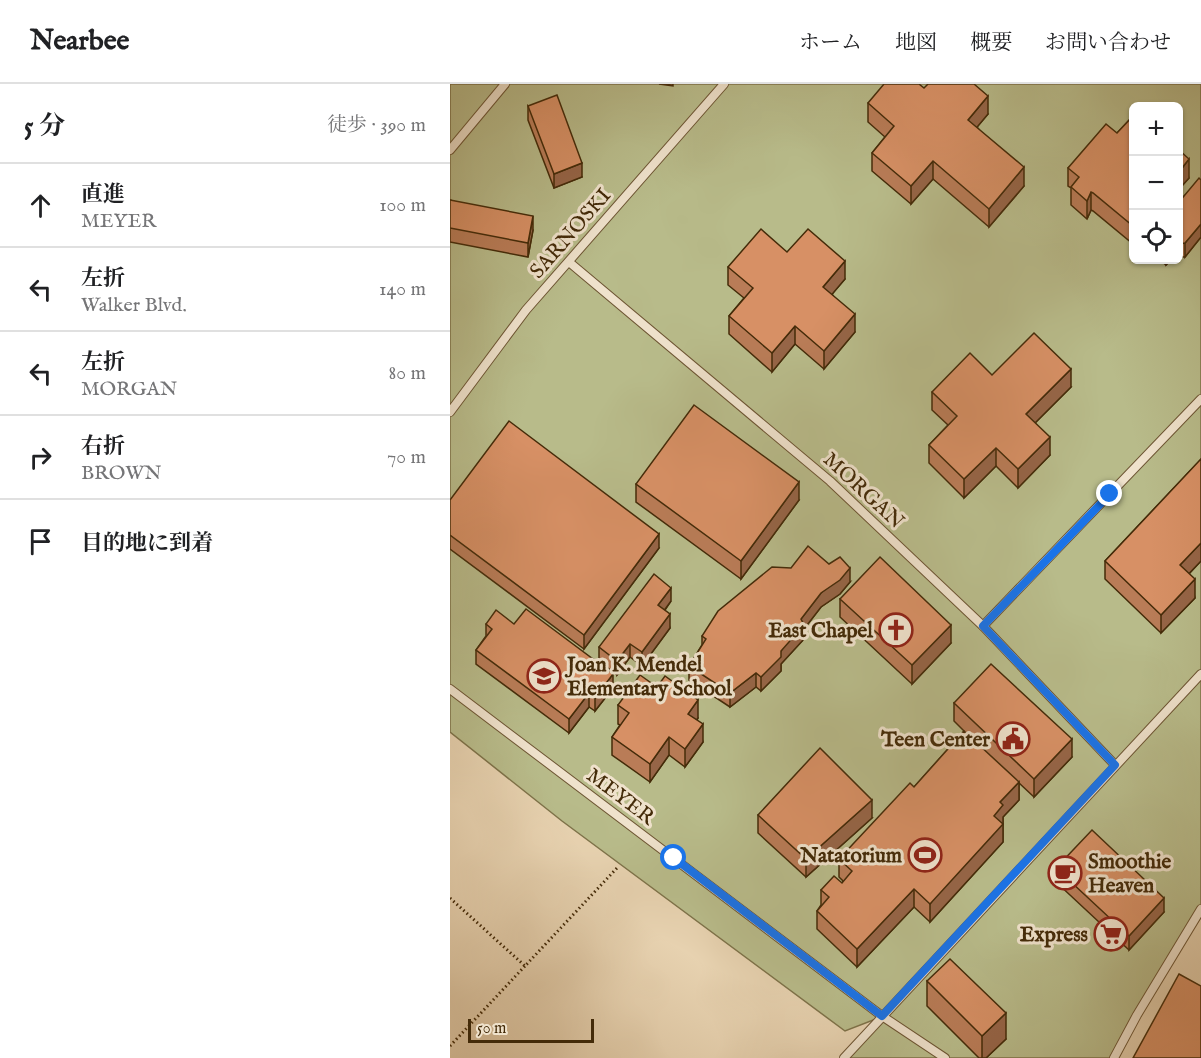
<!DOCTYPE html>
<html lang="ja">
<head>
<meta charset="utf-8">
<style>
  body { margin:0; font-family:"IM FELL English","Noto Serif JP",serif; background:#f6f6f6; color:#202124 }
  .controls { position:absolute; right:18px; top:18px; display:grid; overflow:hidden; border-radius:9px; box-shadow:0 2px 4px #0004 }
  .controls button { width:54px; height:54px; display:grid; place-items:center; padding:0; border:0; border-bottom:2px solid #e0e0e0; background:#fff; color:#202124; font:30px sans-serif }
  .scale { position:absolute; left:18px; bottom:15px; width:126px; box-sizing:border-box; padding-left:6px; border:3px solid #442b09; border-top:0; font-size:16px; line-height:21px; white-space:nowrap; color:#442b09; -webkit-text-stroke:4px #efe2cc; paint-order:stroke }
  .stop { position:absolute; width:18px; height:18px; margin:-14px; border:4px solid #1a73e8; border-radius:50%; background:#fff }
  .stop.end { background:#1a73e8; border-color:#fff; box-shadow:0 2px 6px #0008 }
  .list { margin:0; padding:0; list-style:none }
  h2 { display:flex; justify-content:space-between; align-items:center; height:78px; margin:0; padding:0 24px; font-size:26px }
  h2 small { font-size:20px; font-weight:400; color:#757577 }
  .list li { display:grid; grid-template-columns:39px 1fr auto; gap:18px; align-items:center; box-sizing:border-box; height:84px; padding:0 24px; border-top:2px solid #e0e0e0 }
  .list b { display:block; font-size:22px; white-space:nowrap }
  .list p { margin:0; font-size:20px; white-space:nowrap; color:#757577 }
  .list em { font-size:20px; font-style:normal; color:#757577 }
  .icon { flex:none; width:33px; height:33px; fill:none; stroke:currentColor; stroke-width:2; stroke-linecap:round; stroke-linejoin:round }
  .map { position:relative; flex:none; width:751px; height:974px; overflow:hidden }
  header { display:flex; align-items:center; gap:36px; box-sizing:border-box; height:84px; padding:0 30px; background:#fff; border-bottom:2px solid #e0e0e0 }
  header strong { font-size:28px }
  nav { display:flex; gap:33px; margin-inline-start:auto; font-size:21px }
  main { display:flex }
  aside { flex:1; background:#fff }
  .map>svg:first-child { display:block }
  .green { fill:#b8bb8a; stroke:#7e734a; stroke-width:1.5; fill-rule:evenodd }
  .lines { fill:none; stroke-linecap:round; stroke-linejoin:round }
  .service-casing { stroke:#6d5533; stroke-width:10 }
  .path { stroke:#442b09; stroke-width:3; stroke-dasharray:1.5 3; stroke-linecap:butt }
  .service { stroke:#efe2cc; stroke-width:8 }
  .wall { fill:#b97c57; stroke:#442b09; stroke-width:1.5 }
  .shaded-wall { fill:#966547; stroke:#442b09; stroke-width:1.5 }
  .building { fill:#d79065; stroke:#442b09; stroke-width:1.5 }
  .route { stroke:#1a73e8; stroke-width:8 }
  .labels { text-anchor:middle; stroke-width:6; stroke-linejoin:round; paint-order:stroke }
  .street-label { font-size:21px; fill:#442b09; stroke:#efe2cc }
  .poi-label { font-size:21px; font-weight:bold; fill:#442b09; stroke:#efe2cc; text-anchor:end }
</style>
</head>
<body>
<header>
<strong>Nearbee</strong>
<nav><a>ホーム</a><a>地図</a><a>概要</a><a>お問い合わせ</a></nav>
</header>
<main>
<aside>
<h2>5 分<small>徒歩 · 390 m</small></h2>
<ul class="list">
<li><svg class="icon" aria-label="ahead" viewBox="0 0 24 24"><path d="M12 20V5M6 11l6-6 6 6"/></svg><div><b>直進</b><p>MEYER</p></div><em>100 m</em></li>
<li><svg class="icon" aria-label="left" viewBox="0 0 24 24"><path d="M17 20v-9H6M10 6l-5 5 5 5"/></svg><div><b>左折</b><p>Walker Blvd.</p></div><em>140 m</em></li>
<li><svg class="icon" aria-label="left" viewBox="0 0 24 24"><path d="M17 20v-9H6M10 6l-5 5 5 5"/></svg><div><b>左折</b><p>MORGAN</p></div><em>80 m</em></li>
<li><svg class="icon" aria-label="right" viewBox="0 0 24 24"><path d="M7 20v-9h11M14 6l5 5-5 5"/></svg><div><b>右折</b><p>BROWN</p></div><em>70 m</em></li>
<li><svg class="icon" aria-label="arrive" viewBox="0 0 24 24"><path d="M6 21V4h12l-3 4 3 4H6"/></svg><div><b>目的地に到着</b></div></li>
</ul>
</aside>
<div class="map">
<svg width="751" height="974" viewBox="0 0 751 974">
  <rect width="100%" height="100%" fill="#e7d2b0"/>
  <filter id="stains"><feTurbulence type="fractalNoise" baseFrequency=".00333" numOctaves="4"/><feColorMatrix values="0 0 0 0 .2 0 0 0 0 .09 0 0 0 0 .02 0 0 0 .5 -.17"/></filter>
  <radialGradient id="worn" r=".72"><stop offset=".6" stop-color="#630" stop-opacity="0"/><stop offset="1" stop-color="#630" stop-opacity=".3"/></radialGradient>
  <path class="green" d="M0 0H751V833L737 853 666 974H394L431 933 395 947 112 737 0 648ZM684 22H728V176H684Z"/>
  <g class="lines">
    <g class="service-casing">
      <g id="service">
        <path d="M0 66 55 0"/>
        <path d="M119 178 380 397 533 542 665 681"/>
        <path d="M0 328 76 226 274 0"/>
        <path d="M533 542 751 315"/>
        <path d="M0 605 432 932 495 974"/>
        <path d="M394 974 751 590"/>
        <path d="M664 974 687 931 751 825"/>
      </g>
    </g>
    <g class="path">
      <path d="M0 814 75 882 167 784"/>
      <path d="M0 962 75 882"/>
    </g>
    <use href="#service" class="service"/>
  </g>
  <g class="wall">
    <path d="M209 0H223V2Z"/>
    <path d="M474 4 538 30 527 43 574 102 539 143 483 95 461 120 422 87V69L435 53 418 38V19Z"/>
    <path d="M78 22 132 93 104 104 78 36Z"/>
    <path d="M684 31V159L683 160 643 127 641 126 637 135 621 121V104L618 102V84L667 49Z"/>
    <path d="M729 66 739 94 730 104V116L751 96V153L735 173H729Z"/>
    <path d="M0 116 83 146 78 173 0 158Z"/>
    <path d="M337 168 395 195 382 210 405 248 374 285 345 260 322 288 279 250V232L294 214 278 201V183Z"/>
    <path d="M710 176H721L716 181Z"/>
    <path d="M542 291 621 303 585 339 600 371 568 404 546 382 514 414 479 379V361L498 341 482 326V308Z"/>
    <path d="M751 375V477L739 490 745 514 711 549 655 495V477Z"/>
    <path d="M186 400 349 416 291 495 186 418Z"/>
    <path d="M0 416 209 464 134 565 0 465Z"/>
    <path d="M400 498 390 510 371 523 354 545V555L331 580V587L311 607 306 603 280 623 239 596V582L252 561V552Z"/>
    <path d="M390 515 501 559 462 600 390 533Z"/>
    <path d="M221 517 215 526 220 544 192 582 180 573 167 591 149 577V563Z"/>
    <path d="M36 540H64L163 604 145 627 139 623 119 649 26 580V566L36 552Z"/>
    <path d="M504 619 622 673 584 713 569 699V716L553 733V758L480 838 464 823 407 883 367 845V827L371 821V806L392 799 393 797 389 793V775L464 703 514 647 504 637Z"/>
    <path d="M168 621 248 634 247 636 253 658 235 683 219 671 200 698 162 671V653L170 641 168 640Z"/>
    <path d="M308 731 422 734 356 793 308 749Z"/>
    <path d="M606 784 714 828 679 866 606 798Z"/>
    <path d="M477 897 556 955 536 974H529L477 922Z"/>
  </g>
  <g class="shaded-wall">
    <path d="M538 12V30L518 54V36Z"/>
    <path d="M739 75V94L730 104V117L729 119V88Z"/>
    <path d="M483 77V95L461 120V102Z"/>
    <path d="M132 79V93L104 104V90Z"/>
    <path d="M574 83V102L539 143V125Z"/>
    <path d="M641 108V126L637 135V117Z"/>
    <path d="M83 132V146L78 173V159Z"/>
    <path d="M751 140V153L735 173V159Z"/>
    <path d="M684 141V159L683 160V142Z"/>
    <path d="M716 176H721L716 181Z"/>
    <path d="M395 177V195L373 221V203Z"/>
    <path d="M405 230V248L374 285V267Z"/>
    <path d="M345 242V260L322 288V269Z"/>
    <path d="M621 285V303L576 348V330Z"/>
    <path d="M600 353V371L568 404V385Z"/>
    <path d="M546 364V382L514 414V395Z"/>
    <path d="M349 398V416L291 495V477Z"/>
    <path d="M209 450V464L134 565V551Z"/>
    <path d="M751 459V477L730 499V481Z"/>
    <path d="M400 484V498L390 510 371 523 354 545V555L331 580V587L311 607V593L331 567 351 535 371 509Z"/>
    <path d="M745 495V514L711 549V531Z"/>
    <path d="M221 504V517L208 535V521Z"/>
    <path d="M220 530V544L192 582V568Z"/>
    <path d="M501 541V559L462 600V581Z"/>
    <path d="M180 560V573L167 591V577Z"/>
    <path d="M306 589V603L280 623V609Z"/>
    <path d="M163 590V604L145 627V614Z"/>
    <path d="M139 609V623L119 649V635Z"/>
    <path d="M248 616V634L238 648V630Z"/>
    <path d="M253 640V658L235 683V665Z"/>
    <path d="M219 653V671L200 698V680Z"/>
    <path d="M622 655V673L584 713V695Z"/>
    <path d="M569 698V716L553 733V758L480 838V820L544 732 550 718Z"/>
    <path d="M422 716V734L356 793V775Z"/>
    <path d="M464 805V823L407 883V865Z"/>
    <path d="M714 814V828L679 866V852Z"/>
    <path d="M556 929V955L536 974H532V952Z"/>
  </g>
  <g class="building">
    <path d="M434 0H469L474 4 478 0H524L538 12 518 36 574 83 539 125 483 77 461 102 422 69 444 42 418 19Z"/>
    <path d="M107 11 132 79 104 90 78 22Z"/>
    <path d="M684 31V141L683 142 643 109 641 108 637 117 621 103 629 93 618 84 656 40 667 49Z"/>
    <path d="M729 66 739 75 729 88Z"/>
    <path d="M749 94 751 96V140L735 159 729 160V118Z"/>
    <path d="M0 116 83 132 78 159 0 144Z"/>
    <path d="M311 145 337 168 358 145 395 177 373 203 405 230 374 267 345 242 322 269 279 232 303 204 278 183Z"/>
    <path d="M584 249 621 285 576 330 600 353 568 385 546 364 514 395 479 361 507 332 482 308 520 269 542 291Z"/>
    <path d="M244 321 349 398 291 477 186 400Z"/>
    <path d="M59 337 209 450 134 551 0 451V416Z"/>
    <path d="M751 375V459L730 481 745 495 711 531 655 477Z"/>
    <path d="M358 462 379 480 390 473 400 484 390 496 371 509 351 535 354 541 331 567V573L311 593 306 589 280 609 239 582 256 555 252 552 268 527 322 483 341 484Z"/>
    <path d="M430 473 501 541 462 581 390 515Z"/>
    <path d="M204 490 221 504 208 521 220 530 192 568 180 560 167 577 149 563Z"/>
    <path d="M76 525 163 590 145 614 139 609 119 635 26 566 42 545 36 540 46 526 64 540Z"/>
    <path d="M541 580 622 655 584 695 504 619Z"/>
    <path d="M190 591 207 603 215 592 248 616 238 630 253 640 235 665 219 653 200 680 162 653 179 629 168 621Z"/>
    <path d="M514 647 569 698 550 718 553 721 544 732 553 740 480 820 464 805 407 865 367 827 379 813 371 806 384 792 392 799 402 787 389 775 460 699 464 703Z"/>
    <path d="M370 664 422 716 356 775 308 731Z"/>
    <path d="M642 746 714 814 679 852 606 784Z"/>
    <path d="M500 875 556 929 532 952 477 897Z"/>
    <path d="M729 890 751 902V974H683Z"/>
  </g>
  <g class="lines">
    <path class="route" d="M224 774 432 932 665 681 533 542 660 410"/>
  </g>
  <defs>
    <g id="church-ring" transform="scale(1.725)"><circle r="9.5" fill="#efe2cc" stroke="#8f2418" stroke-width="1.5"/><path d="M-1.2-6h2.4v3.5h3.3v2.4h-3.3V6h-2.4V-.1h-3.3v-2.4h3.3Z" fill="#8f2418"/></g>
    <g id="school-ring" transform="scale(1.725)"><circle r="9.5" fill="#efe2cc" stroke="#8f2418" stroke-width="1.5"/><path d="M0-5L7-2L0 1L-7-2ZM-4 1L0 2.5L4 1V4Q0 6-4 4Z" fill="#8f2418"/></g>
    <g id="civic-ring" transform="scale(1.725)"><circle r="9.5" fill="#efe2cc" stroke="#8f2418" stroke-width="1.5"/><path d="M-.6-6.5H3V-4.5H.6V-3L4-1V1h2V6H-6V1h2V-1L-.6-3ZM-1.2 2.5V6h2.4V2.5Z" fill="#8f2418"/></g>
    <g id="stadium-ring" transform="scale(1.725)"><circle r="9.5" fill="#efe2cc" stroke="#8f2418" stroke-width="1.5"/><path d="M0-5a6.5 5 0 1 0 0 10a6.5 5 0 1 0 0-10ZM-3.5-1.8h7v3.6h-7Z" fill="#8f2418"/></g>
    <g id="cafe-ring" transform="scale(1.725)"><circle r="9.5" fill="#efe2cc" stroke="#8f2418" stroke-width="1.5"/><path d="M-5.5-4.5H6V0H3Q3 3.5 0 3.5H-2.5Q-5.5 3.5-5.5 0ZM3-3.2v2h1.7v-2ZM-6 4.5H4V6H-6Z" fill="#8f2418"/></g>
    <g id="supermarket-ring" transform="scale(1.725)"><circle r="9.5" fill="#efe2cc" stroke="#8f2418" stroke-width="1.5"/><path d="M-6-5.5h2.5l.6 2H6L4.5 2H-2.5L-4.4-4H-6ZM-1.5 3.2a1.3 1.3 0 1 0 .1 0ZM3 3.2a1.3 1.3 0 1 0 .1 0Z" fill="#8f2418"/></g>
  </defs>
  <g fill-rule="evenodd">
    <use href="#church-ring" x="446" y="546"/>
    <use href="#school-ring" x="94" y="592"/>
    <use href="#civic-ring" x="563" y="655"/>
    <use href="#stadium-ring" x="475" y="771"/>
    <use href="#cafe-ring" x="615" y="789"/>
    <use href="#supermarket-ring" x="661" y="850"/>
  </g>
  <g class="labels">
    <g class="street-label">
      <text transform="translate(120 149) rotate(-49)" y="7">SARNOSKI</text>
      <text transform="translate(414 406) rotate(43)" y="7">MORGAN</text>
      <text transform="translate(171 712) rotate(37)" y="7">MEYER</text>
    </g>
    <g class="poi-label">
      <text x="423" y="553">East Chapel</text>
      <text x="117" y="587" text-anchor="start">Joan K. Mendel<tspan x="117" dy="24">Elementary School</tspan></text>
      <text x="540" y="662">Teen Center</text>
      <text x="452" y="778">Natatorium</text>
      <text x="638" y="784" text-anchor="start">Smoothie<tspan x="638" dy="24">Heaven</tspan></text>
      <text x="638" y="857">Express</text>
    </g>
  </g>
  <rect width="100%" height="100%" filter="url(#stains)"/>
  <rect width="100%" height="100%" fill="url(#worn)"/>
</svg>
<div class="controls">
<button>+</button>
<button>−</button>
<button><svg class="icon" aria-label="locate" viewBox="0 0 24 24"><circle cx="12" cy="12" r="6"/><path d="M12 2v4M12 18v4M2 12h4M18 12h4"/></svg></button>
</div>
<div class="scale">50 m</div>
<div class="stop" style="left:224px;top:774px"></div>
<div class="stop end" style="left:660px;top:410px"></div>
</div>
</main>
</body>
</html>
